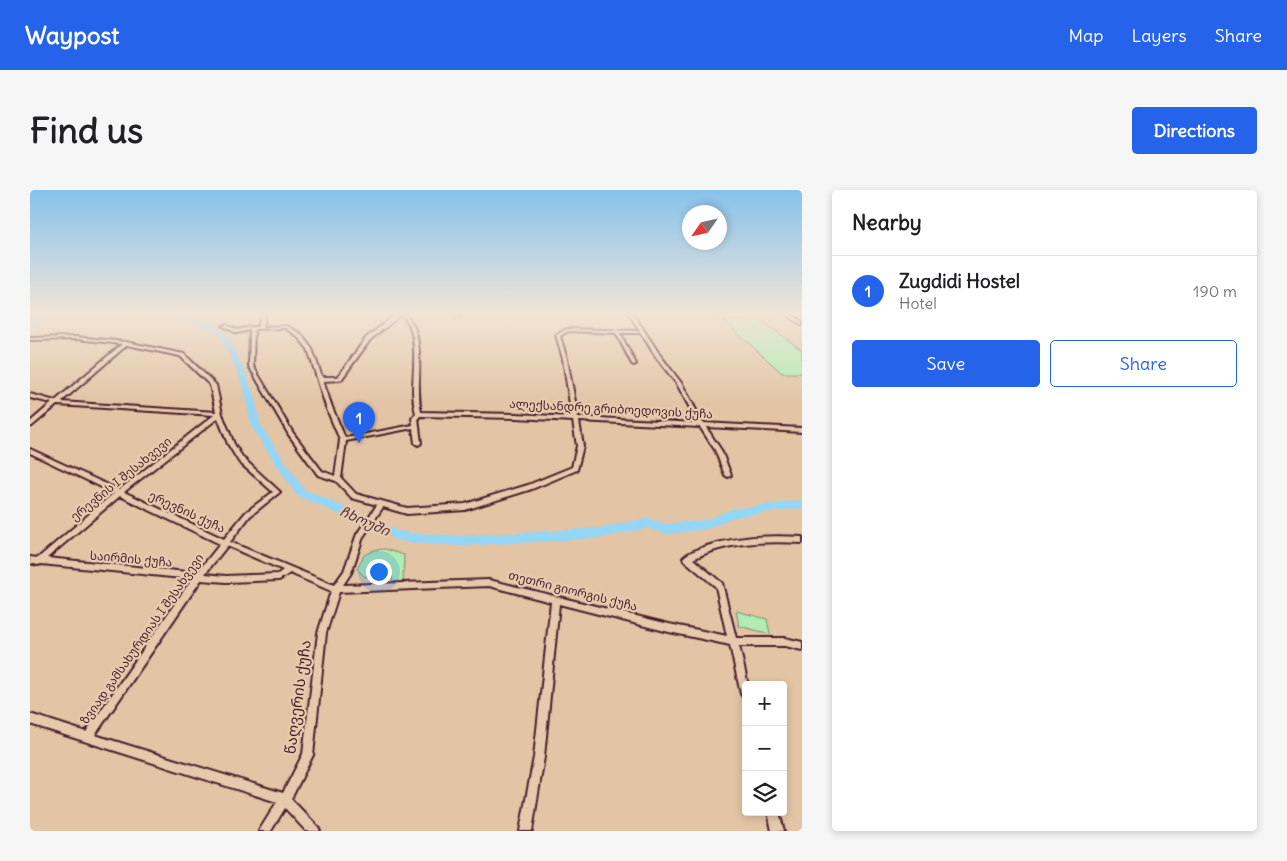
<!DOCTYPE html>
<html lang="en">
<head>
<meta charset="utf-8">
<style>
  body { margin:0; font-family:Delius,"Noto Sans Georgian",sans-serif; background:#f6f6f6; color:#202124 }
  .controls { position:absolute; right:15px; bottom:15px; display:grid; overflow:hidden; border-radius:5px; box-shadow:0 2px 8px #0003 }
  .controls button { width:45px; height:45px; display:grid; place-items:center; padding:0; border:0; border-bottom:1px solid #e0e0e0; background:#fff; color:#202124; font:25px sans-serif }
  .compass { position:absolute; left:652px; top:15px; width:45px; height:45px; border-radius:50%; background:#fff; box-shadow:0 2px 8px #0003; rotate:236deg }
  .you { position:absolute; left:348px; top:381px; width:18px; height:18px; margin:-12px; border:4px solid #fff; border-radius:50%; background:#1a73e8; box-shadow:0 0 0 8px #1a73e833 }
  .badge { display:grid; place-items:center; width:32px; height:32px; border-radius:50%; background:#2563eb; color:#fff; font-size:16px; font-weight:700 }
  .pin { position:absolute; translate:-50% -41px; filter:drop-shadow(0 1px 2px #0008) }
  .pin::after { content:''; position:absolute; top:26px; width:18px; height:15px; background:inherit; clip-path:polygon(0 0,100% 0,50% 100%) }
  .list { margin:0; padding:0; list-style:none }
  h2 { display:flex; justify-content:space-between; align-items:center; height:65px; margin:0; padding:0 20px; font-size:21px }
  h2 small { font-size:16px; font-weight:400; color:#757577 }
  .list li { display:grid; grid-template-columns:32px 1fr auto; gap:15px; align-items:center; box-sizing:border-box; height:70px; padding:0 20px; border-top:1px solid #e0e0e0 }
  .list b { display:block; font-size:19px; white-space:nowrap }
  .list p { margin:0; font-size:16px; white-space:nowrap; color:#757577 }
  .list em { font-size:16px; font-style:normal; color:#757577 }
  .actions { display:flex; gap:10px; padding:15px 20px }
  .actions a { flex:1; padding:11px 0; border:1px solid #2563eb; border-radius:5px; text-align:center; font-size:18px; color:#2563eb }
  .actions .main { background:#2563eb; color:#fff }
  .icon { flex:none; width:28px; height:28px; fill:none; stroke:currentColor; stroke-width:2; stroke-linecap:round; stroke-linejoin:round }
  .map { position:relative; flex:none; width:772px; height:641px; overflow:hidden; border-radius:5px }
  header { display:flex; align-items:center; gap:30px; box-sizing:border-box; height:70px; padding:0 25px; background:#2563eb; color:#fff }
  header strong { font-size:24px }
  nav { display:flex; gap:28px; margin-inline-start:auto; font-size:18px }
  .intro { display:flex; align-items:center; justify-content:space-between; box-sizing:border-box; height:120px; padding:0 30px }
  h1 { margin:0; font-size:35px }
  .button { padding:12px 22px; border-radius:5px; background:#2563eb; color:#fff; font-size:18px; font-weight:700 }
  main { display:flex; gap:30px; padding:0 30px }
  aside { flex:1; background:#fff; border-radius:5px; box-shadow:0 2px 8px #0003 }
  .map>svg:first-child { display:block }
  .green { fill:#b0edb2; stroke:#7d866e }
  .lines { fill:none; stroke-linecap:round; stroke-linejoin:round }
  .stream { stroke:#768da4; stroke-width:1 }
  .river { fill:#94d6f5; fill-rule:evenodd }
  .minor-casing { stroke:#4a1f2b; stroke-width:4 }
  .minor { fill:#e7caae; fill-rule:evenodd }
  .labels { text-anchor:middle; stroke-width:4.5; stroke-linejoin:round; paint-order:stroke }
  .street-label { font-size:12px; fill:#4a1f2b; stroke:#e7caae }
  .water-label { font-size:14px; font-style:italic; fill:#51313f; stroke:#e7caae }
  .near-street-label { font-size:15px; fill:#4a1f2b; stroke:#e7caae }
</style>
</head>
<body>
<header>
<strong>Waypost</strong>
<nav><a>Map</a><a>Layers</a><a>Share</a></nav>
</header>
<div class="intro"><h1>Find us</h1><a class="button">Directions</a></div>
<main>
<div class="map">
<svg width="772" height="641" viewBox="0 0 772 641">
  <rect width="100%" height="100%" fill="#e3c5a6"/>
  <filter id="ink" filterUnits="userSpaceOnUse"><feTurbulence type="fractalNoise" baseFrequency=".02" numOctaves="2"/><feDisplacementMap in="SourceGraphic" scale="10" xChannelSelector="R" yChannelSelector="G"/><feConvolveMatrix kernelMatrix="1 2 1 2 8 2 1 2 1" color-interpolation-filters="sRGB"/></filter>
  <g filter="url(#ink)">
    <g class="green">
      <path d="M730 130 772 160V183H752L694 131Z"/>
      <path d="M355 359 374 365 373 392 363 393 362 385 346 382 335 387 327 379 334 365 344 360Z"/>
      <path d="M706 421 737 429 740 444 709 436Z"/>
    </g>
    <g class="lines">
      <path class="stream" d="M31 122 33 126"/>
      <path class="river" d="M76 122H134L160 127 183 134 196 143 214 179 223 202 231 236 274 299 368 341 381 343 431 346 571 338 618 328 636 334 676 330 702 319 772 310V318L704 327 677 339 636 344 618 338 571 348 431 356 381 353 366 350 266 305 221 236 215 202 206 179 190 146 177 138 159 131 125 125 29 128 0 134V130L29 124Z"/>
      <g class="minor-casing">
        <g id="minor">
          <path d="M232 122H236L233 137 256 136 271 144 282 159 292 187H308L336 148 365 125 369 126 340 150 311 190 293 191 302 217 315 248 383 235 382 228 386 224C384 216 383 208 383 200 383 179 391 134 367 122H374C377 127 381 131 383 135 395 162 385 194 391 222L486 224 542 227 533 169 526 145 537 139 610 141 598 122H602L630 165 652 194 673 233 772 238V242L676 237 691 260 701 285 698 287 695 285 685 260 670 237 549 231 553 256 547 280 502 299 435 320 377 324 353 317 333 347 321 383 313 395 459 390 639 434 697 446 686 397 654 370 653 368C658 362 667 360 674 357 706 346 739 345 772 347V353C735 351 697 352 663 369L692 393 706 448H755L772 452V460L755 456H709L718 495H716V509L713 507 711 504 700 455 639 442 529 414 514 567 502 641H490L504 567 521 412 459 396 309 402 296 443 283 565 261 609 288 637 290 641H276L255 618 241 641H229L247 612 0 534V524L56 542 162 389 11 374 8 375 0 373V367L8 368 84 303 0 263V259L89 300 184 225 27 215 2 236 0 237V232L22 213 0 208V204L25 211 92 154 46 149 0 150V148L46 147 96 152 154 164 186 195 192 224 204 254 213 268 250 302 220 326 200 352 304 395 314 381 327 344 347 315 322 308 306 291 288 285 259 245 219 176 220 140 207 143 193 136 197 135 207 140 222 137H228ZM255 138 267 146 278 159 296 217 310 250 305 286 292 281 263 243 223 176 224 139ZM538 141 586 143 602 174 604 175 606 174 590 143H611L626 167 647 194 668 233 548 227 537 169 530 146ZM97 155 150 166 180 195 186 222 31 212ZM390 226 486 228 543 231 547 256 542 277 498 295 435 314 377 318 326 304 311 288 316 251 383 238 385 253 388 255 390 254 391 253 388 228ZM188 228 198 254 209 272 243 302 216 322 194 349 94 302ZM90 306 190 354 167 383 17 368ZM197 356 253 380 248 384 196 386 175 384ZM260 383 301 401 288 443 273 564 253 603 65 545 171 390 196 392 249 390Z"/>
          <path d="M423 122H428L431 126 427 127Z"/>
          <path d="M682 122H687L689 125 685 126Z"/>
          <path d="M753 122H758L772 132V135Z"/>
          <path d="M738 622H749L754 641H742Z"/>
        </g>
      </g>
      <use href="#minor" class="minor"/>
    </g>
  </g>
  <linearGradient id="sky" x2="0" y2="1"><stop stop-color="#86c2ed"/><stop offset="0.58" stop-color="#f2e5d7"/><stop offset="1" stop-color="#f2e5d7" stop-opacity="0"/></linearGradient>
  <rect width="772" height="212" fill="url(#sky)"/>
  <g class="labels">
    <g class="street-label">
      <text transform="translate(581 219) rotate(3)" y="4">ალექსანდრე გრიბოედოვის ქუჩა</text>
      <text transform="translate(91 289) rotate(-39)" y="4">ერევნის I შესახვევი</text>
      <text transform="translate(157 322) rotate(25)" y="4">ერევნის ქუჩა</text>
      <text transform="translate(101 369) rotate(5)" y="4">საირმის ქუჩა</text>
      <text transform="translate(543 401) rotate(14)" y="4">თეთრი გიორგის ქუჩა</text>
      <text transform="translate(112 449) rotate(-55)" y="4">ზვიად გამსახურდიას I შესახვევი</text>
    </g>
    <g class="water-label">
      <text transform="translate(335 331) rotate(24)" y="5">ჩხოუში</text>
    </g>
    <g class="near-street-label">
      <text transform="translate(268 507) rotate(-82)" y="5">წაღვერის ქუჩა</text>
    </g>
  </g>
</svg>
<div class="controls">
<button>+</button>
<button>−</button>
<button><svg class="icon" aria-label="layers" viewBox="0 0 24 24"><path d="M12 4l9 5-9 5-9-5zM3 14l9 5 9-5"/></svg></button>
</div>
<svg class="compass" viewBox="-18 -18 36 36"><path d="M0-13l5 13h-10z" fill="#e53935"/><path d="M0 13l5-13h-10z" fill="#757577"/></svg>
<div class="you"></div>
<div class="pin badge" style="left:329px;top:253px">1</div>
</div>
<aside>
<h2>Nearby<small></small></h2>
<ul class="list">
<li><span class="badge">1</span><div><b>Zugdidi Hostel</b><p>Hotel</p></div><em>190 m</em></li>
</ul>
<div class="actions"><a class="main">Save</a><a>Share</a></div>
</aside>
</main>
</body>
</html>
